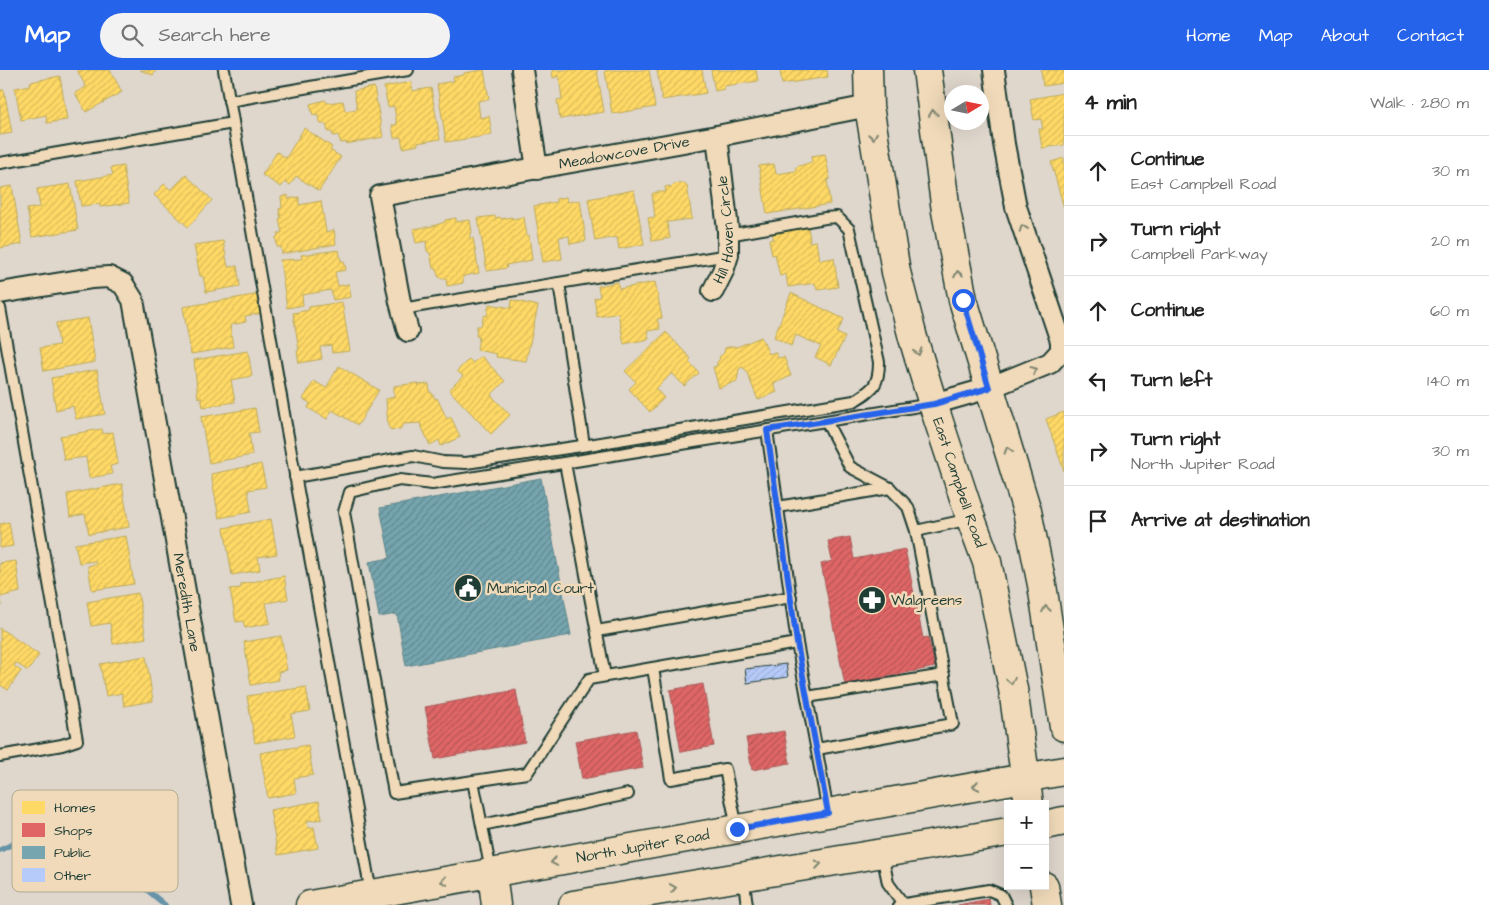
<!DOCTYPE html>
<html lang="en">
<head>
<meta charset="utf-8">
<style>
  body { margin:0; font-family:"Architects Daughter",sans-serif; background:#f2f2f2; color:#222 }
  .controls { position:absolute; right:15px; bottom:15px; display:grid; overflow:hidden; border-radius:0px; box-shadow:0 5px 20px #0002 }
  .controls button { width:45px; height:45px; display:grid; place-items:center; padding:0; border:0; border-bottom:1px solid #e0e0e0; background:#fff; color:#222; font:25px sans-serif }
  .compass { position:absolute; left:944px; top:15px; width:45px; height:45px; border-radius:50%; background:#fff; box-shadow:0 5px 20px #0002; rotate:80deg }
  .stop { position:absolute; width:15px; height:15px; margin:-11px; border:4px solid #2563eb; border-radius:50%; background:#fff }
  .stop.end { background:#2563eb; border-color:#fff; box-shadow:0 1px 5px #0008 }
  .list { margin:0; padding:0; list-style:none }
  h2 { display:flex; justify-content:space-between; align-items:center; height:65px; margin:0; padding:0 20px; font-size:21px }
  h2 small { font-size:16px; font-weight:400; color:#767676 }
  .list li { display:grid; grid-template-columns:32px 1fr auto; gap:15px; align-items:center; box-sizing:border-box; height:70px; padding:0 20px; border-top:1px solid #e0e0e0 }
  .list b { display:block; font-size:19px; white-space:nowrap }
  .list p { margin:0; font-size:16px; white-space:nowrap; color:#767676 }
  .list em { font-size:16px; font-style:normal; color:#767676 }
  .icon { flex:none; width:28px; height:28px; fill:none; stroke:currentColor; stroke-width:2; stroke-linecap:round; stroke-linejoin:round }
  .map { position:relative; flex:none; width:1064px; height:835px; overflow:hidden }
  header { display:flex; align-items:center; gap:30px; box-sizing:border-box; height:70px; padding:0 25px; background:#2563eb; color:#fff }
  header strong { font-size:24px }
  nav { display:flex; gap:28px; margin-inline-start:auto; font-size:18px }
  .search { width:350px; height:45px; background:#f2f2f2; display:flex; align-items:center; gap:12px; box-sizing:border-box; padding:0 18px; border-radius:28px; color:#767676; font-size:19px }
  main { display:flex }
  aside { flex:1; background:#fff }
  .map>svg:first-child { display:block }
  .homes { fill:url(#homes-hatch); stroke:#bcaa57 }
  .shops { fill:url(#shops-hatch); stroke:#a65a57 }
  .public { fill:url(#public-hatch); stroke:#5c868a }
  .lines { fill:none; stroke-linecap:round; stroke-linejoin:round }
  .stream { stroke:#6693a8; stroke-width:5.5 }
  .building { fill:url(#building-hatch); stroke:#1f3d34 }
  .service-casing { stroke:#1f3d34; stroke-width:14 }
  .minor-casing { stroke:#1f3d34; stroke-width:24 }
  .secondary-casing { stroke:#1f3d34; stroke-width:31 }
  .primary-casing { stroke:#1f3d34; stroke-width:31 }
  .service { stroke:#f0dab9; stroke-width:10 }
  .minor { stroke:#f0dab9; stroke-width:20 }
  .secondary { stroke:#f0dab9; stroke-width:28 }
  .primary { stroke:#f0dab9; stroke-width:28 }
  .oneway { stroke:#7d8470 }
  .route { stroke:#2563eb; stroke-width:6 }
  .labels { text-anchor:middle; stroke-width:5; stroke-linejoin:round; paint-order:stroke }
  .street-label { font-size:15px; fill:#1f3d34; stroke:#f0dab9 }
  .poi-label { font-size:15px; fill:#1f3d34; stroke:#f0dab9; text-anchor:start }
  .key { fill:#f0dab9; stroke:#b1ab91; stroke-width:1 }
  .key-label { font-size:14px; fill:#1f3d34 }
</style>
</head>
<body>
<header>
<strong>Map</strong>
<div class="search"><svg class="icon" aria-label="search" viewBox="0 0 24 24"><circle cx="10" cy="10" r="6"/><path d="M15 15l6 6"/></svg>Search here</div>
<nav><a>Home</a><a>Map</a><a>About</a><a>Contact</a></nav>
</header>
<main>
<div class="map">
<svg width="1064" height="835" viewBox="0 0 1064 835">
  <defs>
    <pattern id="homes-hatch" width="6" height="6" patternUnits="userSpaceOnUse" patternTransform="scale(1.25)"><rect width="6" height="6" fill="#ffd966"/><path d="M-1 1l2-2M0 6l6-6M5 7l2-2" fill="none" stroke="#dabb59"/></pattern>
    <pattern id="shops-hatch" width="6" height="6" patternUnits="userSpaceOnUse" patternTransform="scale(1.25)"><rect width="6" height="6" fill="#e06666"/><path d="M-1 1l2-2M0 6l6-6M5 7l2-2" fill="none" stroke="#b55555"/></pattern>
    <pattern id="public-hatch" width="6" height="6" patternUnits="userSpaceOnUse" patternTransform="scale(1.25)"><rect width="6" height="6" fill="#76a5af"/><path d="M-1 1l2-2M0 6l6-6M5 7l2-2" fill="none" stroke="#60888f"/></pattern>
    <pattern id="building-hatch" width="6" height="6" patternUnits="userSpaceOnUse" patternTransform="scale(1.25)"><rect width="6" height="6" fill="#b7cbfa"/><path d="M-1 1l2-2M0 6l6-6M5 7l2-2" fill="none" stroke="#9dafd7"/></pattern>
  </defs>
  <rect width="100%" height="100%" fill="#dfd6cc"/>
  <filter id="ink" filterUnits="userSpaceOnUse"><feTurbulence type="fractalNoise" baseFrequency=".02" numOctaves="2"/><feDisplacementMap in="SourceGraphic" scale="10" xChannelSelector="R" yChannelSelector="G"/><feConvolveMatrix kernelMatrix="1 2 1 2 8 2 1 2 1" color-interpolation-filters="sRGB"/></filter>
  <g filter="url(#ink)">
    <g class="homes">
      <path d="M77 0H110L122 22 86 42 75 23 86 17Z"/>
      <path d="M140 0H156L153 5Z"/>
      <path d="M484 0 489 29 478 31 480 48 489 46 492 65 446 72 437 14 454 11 453 7 464 5V3Z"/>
      <path d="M552 0H597L604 42 560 49 557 30 562 29 559 6 553 8Z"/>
      <path d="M611 0H649L655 37 612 44 605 1Z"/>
      <path d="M657 0H702L706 23 662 30Z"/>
      <path d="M711 0H756L758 11 724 16V19L715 21Z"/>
      <path d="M780 0H827L828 7 782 14Z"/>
      <path d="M1041 0H1064V13L1043 16Z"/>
      <path d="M60 6 67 50 47 53 46 45 21 50 15 18 31 15 30 12Z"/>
      <path d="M411 12 412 21 431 18 440 69 417 73 418 75 403 78 401 67 394 68 392 55H397L394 36 388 37 384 17Z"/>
      <path d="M374 17 383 67 346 74V72L341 73 338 65 333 66 332 62H328L326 54H321L317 44 313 45 310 34 325 30 327 33 343 31 345 41 357 39 354 21Z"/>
      <path d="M0 20H4L12 63 0 65Z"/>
      <path d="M1064 23V75L1042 78 1039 59H1043L1041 49 1034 50 1030 29Z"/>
      <path d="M304 58 332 77 330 80 341 87 319 121 296 106 290 115 285 112 281 117 262 105 277 82 286 88Z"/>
      <path d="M825 84 830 109 827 110 830 134 767 144 759 96 774 94 776 104 796 101V97L812 92 811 86Z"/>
      <path d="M1064 88V138L1051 92Z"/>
      <path d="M123 96 129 133 100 137V134L81 136 77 111 113 105 111 98Z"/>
      <path d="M186 105 212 130 188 157 154 125 164 114 171 120Z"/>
      <path d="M684 113 687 115 692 149 667 152 670 168 652 171 648 148 655 147 652 124 656 122H666L665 117 670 116V118L674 114Z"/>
      <path d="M70 114 78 160 32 167 27 139 40 137 37 119Z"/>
      <path d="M12 116 22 174 0 178V118Z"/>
      <path d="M634 120 644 174 619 179 617 167 595 171 588 129Z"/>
      <path d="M288 125V129L299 127V135L321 131 326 162 334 160 336 174 282 184 281 177H277L276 167 278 166V163H282L279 149H281L279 139 282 138 281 127Z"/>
      <path d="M566 127 567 132 580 130 586 171 570 174 569 166 559 167 562 189 543 192 534 136 556 132V129Z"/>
      <path d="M495 146V148L500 147 501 149 512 147V149L524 147 527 166 529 165 532 190 506 195 507 198 487 201 478 148Z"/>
      <path d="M456 148V152L470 150 472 163 470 164V169L473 168 479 203 463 206V213L447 216 446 208 442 209 438 206 436 198H433L430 183 427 181 426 173 427 171 416 173 413 159 433 156 445 152V150Z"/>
      <path d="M805 157V159L808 157 810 170H808L809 172 816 171 819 190 834 188 838 217 817 220 815 213 788 217 786 204 780 206 775 184 772 185 769 170 774 169 772 163Z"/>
      <path d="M223 171 228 197 237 196 240 216 206 222 203 206H200L194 175Z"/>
      <path d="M339 180 341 191H344L346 200 335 202 338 216 349 214 351 227 333 230 331 220 302 225 303 235 287 238 280 190 302 189 301 185Z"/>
      <path d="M618 212 619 219 655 212 662 248 657 249 660 259 647 261 649 269 624 274 618 243 597 247 594 228 600 227 598 216Z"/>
      <path d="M791 223 844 249 837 263 845 267 831 295 815 287 821 276 796 265 791 276 774 267Z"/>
      <path d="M260 224 263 243 245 246 246 252 230 255 233 277 191 284 183 237Z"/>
      <path d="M512 230 538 236 526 291 496 287 497 284 477 280 479 266H476L477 256H481L483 248 485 245 487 246 489 234 511 238Z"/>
      <path d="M342 232 350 281 332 283 331 275 320 277 322 289 299 293 297 281 299 280 293 243 309 240V237Z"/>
      <path d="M88 248 95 292 44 301 40 278 59 275 56 253Z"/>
      <path d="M666 262 691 289 689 291 699 303 684 316 672 303 656 319 664 328 650 342 629 319 636 312 625 301Z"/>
      <path d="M761 267 769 284 775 282 778 288 784 287 791 306 773 314 777 322 758 330 746 300 742 297 739 299 737 311 719 318 713 297 717 296V292L720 289 719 287 724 283 725 278 733 276 737 277Z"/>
      <path d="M248 281 252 306 231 310 235 332 203 337 201 327 198 328 194 290Z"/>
      <path d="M481 286 505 311 491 325 510 345 491 364 449 320 463 306 457 301 469 289 473 293Z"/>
      <path d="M339 296 379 320 358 355 332 340 327 349 308 338 310 333 303 329 314 311 326 318Z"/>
      <path d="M97 300 105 344 76 349 73 336 56 340 51 308Z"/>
      <path d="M418 313V315L429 314 430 323H432L435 329 437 328 447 349 451 347 460 367 441 376 439 370 430 375 420 353 404 354 400 359 391 360 388 356 386 329 394 327V316Z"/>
      <path d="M255 338 259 362 249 363 252 385 209 393 201 347Z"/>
      <path d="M1064 342V401L1046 349Z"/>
      <path d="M102 359 103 364 113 362 118 394 110 396 112 404 89 408 86 387 64 390 60 366Z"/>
      <path d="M261 394 266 417 248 420 251 442 219 448 211 404Z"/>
      <path d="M122 414 129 457 89 464 85 444 70 447 67 424Z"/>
      <path d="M271 449 277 484 258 487 260 500 232 505 224 458Z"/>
      <path d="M9 452 13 476 0 478V454Z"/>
      <path d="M126 466 134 514 92 520 88 496 96 494 95 491 79 493 75 474Z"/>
      <path d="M16 491 20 522 0 527 2 536H0V493Z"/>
      <path d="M284 506 288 529 266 533 270 553 245 558 243 551 236 552 230 519 241 518V514Z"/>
      <path d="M138 523 146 568 113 574 110 553 91 556 87 532Z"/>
      <path d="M0 558 39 585 28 601 16 593 14 596 21 601 8 620 0 615Z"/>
      <path d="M281 566 287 600 278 602 279 610 251 615 244 572Z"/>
      <path d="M146 586 153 631 124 636 122 623 106 626 100 594Z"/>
      <path d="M306 617 310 641 291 644 295 666 255 673 247 626Z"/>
      <path d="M308 675 313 705 294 708 296 723 268 728 260 683Z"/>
      <path d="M319 731 322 749 307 751 308 758 314 757 318 778 278 785 270 740Z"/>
    </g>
    <g class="shops">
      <path d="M850 467 854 489 905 479 923 568 928 567 935 597 845 615 821 494 832 491 828 471Z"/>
      <path d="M703 614 714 676 681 682 670 620Z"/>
      <path d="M516 620 525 672 435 689 425 637Z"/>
      <path d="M636 660 643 698 582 709 575 671Z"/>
      <path d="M784 661 790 693 752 700 746 668Z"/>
      <path d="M989 829 990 835H958Z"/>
    </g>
    <path class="public" d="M541 408 571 565 406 596 397 544 379 547 369 492 390 488 380 438Z"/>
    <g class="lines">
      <path class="stream" d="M0 780 118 725 140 737 134 790 146 819 165 835"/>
    </g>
    <path class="building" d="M786 594 788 607 747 613 745 599Z"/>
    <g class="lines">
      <g class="service-casing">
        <g id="service">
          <path d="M224 0 286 355 371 823"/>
          <path d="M229 31 408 0"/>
          <path d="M0 93 233 53"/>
          <path d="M559 213 584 375"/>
          <path d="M0 238 77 670 62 675 0 686"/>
          <path d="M402 239 728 185"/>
          <path d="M826 351 850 397 890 418 908 437 916 461 970 449"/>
          <path d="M767 360 797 573 589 609 527 703 394 723 344 442 350 422 400 410 432 414 932 334"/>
          <path d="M565 393 605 606"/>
          <path d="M295 407 413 386 443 392 466 393 595 374 854 331C873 319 879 316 879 292L849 159 837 147 825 148 728 165"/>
          <path d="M778 437 890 418"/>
          <path d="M597 561 791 527"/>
          <path d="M797 573 828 742"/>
          <path d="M653 598 671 709 725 699 737 758"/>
          <path d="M807 627 944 605"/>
          <path d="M817 679 953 654 916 461"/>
          <path d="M473 711 491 801"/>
          <path d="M482 755 628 724"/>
          <path d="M882 784 888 813 904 835"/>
          <path d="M743 806 747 835"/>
          <path d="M899 835 989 820 1001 825 1006 835"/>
        </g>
      </g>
      <g class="minor-casing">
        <g id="minor">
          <path d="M522 0 537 99"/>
          <path id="s1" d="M713 221 723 201 728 185V160L717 66"/>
          <path id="s2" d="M0 223 92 208 109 207 123 214 133 230 241 835"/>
          <path id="s3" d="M408 261 400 232 380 126 717 66 869 36"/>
          <path d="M933 334 989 318 1050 293 1061 281V271L1016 137 1004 74 994 0"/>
        </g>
      </g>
      <g class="secondary-casing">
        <g id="secondary">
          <path id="s4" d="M868 0 869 36 896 202 913 268 933 334 971 449 987 492 1013 619 1029 734"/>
          <path d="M927 0 946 141 963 230 1027 441 1042 515 1064 657"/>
          <path d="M1044 816 1047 835"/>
        </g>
      </g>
      <g class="primary-casing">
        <g id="primary">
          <path d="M1045 755 1064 751"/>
          <path d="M492 803 496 835"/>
          <path id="s5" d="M310 835 1064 701"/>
          <path d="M573 835 1008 762"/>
        </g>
      </g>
      <use href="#service" class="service"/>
      <use href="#minor" class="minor"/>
      <use href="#secondary" class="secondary"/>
      <use href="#primary" class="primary"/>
    </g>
    <defs><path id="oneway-chevron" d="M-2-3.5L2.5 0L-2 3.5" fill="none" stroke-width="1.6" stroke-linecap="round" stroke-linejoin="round" transform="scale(1.25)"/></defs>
    <g class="oneway">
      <use href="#oneway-chevron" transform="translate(933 43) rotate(-97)"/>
      <use href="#oneway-chevron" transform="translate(873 66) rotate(81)"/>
      <use href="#oneway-chevron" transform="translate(1023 158) rotate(-109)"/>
      <use href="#oneway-chevron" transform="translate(958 204) rotate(-101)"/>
      <use href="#oneway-chevron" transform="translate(918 282) rotate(73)"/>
      <use href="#oneway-chevron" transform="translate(1034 300) rotate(-22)"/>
      <use href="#oneway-chevron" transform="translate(1008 380) rotate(-107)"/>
      <use href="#oneway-chevron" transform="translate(1046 539) rotate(-99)"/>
      <use href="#oneway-chevron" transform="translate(1011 611) rotate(79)"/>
      <use href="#oneway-chevron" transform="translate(976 716) rotate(170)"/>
      <use href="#oneway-chevron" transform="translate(554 792) rotate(170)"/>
      <use href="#oneway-chevron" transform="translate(818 794) rotate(-9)"/>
      <use href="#oneway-chevron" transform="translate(444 811) rotate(170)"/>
      <use href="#oneway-chevron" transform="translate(673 818) rotate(-9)"/>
    </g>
  </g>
  <g class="lines" filter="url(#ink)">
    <path class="route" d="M737 759 828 743 797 573 767 360 934 334 989 318 963 230"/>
  </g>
  <defs>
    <g id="civic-disc" transform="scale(1.4375)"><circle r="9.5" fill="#1f3d34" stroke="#f0dab9"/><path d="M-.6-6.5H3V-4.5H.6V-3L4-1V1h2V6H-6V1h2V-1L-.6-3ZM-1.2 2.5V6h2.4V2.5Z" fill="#fff"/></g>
    <g id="pharmacy-disc" transform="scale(1.4375)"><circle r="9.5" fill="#1f3d34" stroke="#f0dab9"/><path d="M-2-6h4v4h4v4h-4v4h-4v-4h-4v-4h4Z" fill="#fff"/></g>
  </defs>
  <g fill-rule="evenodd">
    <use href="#civic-disc" x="468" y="518"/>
    <use href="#pharmacy-disc" x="872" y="530"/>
  </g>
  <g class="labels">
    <g class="street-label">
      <text dy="5" stroke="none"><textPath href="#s3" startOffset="386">Meadowcove Drive</textPath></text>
      <text dy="5" stroke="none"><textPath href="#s1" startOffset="64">Hill Haven Circle</textPath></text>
      <text dy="5" stroke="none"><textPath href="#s4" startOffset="424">East Campbell Road</textPath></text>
      <text dy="5" stroke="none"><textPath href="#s2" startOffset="452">Meredith Lane</textPath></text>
      <text dy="5" stroke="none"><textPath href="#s5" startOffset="338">North Jupiter Road</textPath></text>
    </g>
    <g class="poi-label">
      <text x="487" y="523">Municipal Court</text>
      <text x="891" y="535">Walgreens</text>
    </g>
  </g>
  <rect x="12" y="720" width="166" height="102" rx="8" class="key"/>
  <rect x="22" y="731" width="23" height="13" fill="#ffd966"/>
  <rect x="22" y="753" width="23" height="14" fill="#e06666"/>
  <rect x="22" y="776" width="23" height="13" fill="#76a5af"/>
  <rect x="22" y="798" width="23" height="14" fill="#b7cbfa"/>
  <g class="key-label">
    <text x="54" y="742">Homes</text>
    <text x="54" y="765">Shops</text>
    <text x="54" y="787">Public</text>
    <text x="54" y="810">Other</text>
  </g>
</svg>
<div class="controls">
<button>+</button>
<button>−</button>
</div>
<svg class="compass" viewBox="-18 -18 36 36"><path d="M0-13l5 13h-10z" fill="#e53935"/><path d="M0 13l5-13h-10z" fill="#767676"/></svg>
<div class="stop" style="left:963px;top:230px"></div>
<div class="stop end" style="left:737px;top:759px"></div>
</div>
<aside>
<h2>4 min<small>Walk · 280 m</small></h2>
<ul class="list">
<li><svg class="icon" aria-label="ahead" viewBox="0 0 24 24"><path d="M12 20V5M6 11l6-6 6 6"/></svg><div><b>Continue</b><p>East Campbell Road</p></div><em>30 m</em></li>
<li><svg class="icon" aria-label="right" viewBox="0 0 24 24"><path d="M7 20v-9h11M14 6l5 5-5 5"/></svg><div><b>Turn right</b><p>Campbell Parkway</p></div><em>20 m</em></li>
<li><svg class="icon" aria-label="ahead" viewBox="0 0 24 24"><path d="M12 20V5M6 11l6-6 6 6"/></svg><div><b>Continue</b></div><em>60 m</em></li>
<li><svg class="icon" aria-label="left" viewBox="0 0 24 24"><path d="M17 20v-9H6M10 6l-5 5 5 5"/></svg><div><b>Turn left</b></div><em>140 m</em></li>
<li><svg class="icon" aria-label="right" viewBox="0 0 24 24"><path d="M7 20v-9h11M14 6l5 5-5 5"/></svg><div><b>Turn right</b><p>North Jupiter Road</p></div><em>30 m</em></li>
<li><svg class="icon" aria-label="arrive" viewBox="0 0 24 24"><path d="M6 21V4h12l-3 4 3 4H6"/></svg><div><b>Arrive at destination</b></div></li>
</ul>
</aside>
</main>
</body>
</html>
